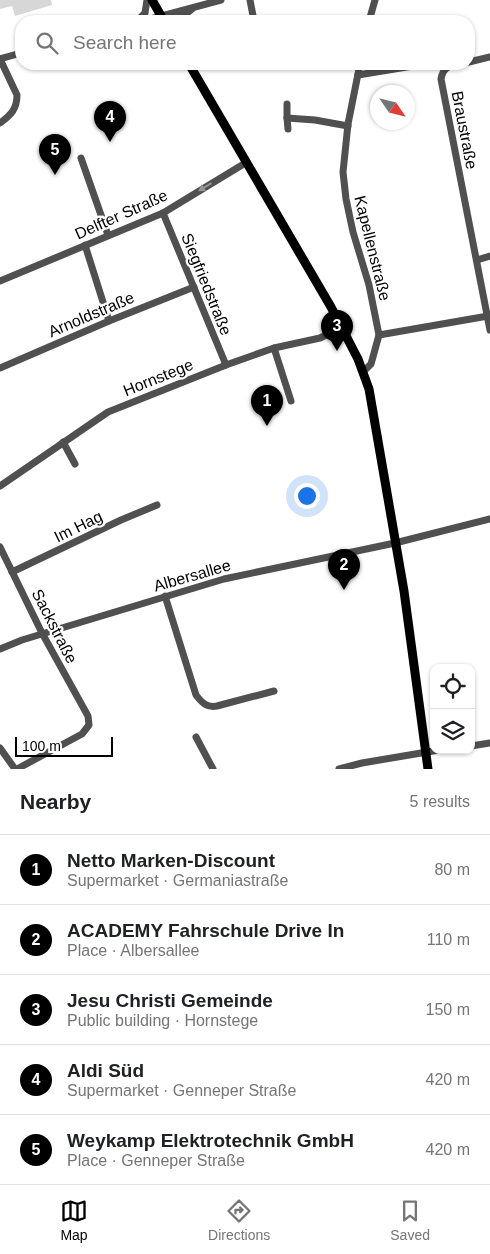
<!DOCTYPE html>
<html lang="en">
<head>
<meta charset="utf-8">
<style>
  body { margin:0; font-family:Arial,sans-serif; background:#f2f2f2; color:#202124 }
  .controls { position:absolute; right:15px; bottom:15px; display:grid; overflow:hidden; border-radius:10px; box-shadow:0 1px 4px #0004 }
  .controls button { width:45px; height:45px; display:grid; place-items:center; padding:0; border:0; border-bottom:1px solid #e0e0e0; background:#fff; color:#202124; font:25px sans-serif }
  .compass { position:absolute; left:370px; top:85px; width:45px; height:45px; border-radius:50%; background:#fff; box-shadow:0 1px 4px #0004; rotate:125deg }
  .scale { position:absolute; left:15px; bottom:12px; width:98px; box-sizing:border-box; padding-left:5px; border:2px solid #000; border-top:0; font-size:14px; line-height:18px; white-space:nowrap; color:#000; -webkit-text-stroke:4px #fff; paint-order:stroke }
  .you { position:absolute; left:306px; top:495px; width:18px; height:18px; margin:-12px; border:4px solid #fff; border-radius:50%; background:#1a73e8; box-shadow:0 0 0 8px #1a73e833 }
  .badge { display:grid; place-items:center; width:32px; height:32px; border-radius:50%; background:#000; color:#fff; font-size:16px; font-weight:700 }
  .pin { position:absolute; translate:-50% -41px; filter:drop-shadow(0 1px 2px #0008) }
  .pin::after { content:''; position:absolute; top:26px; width:18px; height:15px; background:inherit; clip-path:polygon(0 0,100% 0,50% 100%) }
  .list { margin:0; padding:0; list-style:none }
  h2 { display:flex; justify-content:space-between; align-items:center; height:65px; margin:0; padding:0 20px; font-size:21px }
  h2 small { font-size:16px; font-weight:400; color:#757577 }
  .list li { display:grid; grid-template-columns:32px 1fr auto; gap:15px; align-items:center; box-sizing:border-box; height:70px; padding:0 20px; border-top:1px solid #e0e0e0 }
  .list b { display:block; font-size:19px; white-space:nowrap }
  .list p { margin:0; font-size:16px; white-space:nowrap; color:#757577 }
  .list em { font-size:16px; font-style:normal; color:#757577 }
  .icon { flex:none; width:28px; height:28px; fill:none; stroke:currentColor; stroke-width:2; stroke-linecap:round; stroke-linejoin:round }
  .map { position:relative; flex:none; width:490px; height:769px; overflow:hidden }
  .search { position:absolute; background:#fff; box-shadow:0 1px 4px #0004; left:15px; right:15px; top:15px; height:55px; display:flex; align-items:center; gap:12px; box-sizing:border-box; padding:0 18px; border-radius:20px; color:#757577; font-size:19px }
  .sheet { height:415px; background:#fff }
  nav { display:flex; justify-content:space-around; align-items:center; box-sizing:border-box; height:70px; border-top:1px solid #e0e0e0; background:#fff; font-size:14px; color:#757577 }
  nav a { display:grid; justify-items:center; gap:2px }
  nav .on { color:#000 }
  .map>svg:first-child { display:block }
  .green { fill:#d7d7d7 }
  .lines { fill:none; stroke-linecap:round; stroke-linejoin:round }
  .minor { stroke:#505050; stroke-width:7 }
  .major { stroke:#000; stroke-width:9 }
  .oneway { fill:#969696 }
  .labels { text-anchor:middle; stroke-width:4.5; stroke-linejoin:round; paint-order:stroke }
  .street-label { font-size:16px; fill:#000; stroke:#fff }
</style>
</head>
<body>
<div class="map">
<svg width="490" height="769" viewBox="0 0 490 769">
  <rect width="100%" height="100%" fill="#fff"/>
  <path class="green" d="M0 0H51L52 5 15 16 12 6 0 9Z"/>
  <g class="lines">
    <g class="minor">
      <path d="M250 0 254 21"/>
      <path d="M137 21 145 13 147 0"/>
      <path d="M143 21 221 0"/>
      <path d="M179 21 182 17 192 9"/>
      <path d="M369 21 375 0"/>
      <path d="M0 59 21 53"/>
      <path d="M469 62 490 57"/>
      <path d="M360 64 348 124 343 172 346 199 353 232 369 285 379 335 371 364 363 372"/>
      <path d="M458 64C448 66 443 68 441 79L490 330"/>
      <path d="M358 75 425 64"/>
      <path d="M287 104V118L315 120 348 126"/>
      <path d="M287 118 288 129"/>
      <path d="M0 123C11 115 17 109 17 95L0 59"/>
      <path d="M81 158 108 235"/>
      <path d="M163 213 226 365"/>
      <path d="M85 245 109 321"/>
      <path d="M477 260 490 256"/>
      <path d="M0 281 163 213 247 162"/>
      <path d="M379 335 488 316"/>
      <path d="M274 348 291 401"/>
      <path d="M0 368 109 321 194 287"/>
      <path d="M63 442 75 464"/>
      <path d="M0 486 108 412 226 365 274 348 320 338 342 327"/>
      <path d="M0 547 42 633 88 716 89 725 82 734 17 769"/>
      <path d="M12 572 121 520 157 505"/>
      <path d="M165 596 196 695C202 703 207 708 217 706L274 691"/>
      <path d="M0 649 22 640 224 579 395 543 490 519"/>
      <path d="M196 737 213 769"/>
      <path d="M471 746 490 743"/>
      <path d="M0 748 15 769"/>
      <path d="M339 769 362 763 439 750"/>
    </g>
    <g class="major">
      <path d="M152 0 164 21"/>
      <path d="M189 64 331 307 358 359 369 389 404 591 428 769"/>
    </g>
  </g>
  <defs><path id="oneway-solid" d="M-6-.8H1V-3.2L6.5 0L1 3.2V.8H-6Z" transform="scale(1.25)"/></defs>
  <use class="oneway" href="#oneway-solid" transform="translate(205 187) rotate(149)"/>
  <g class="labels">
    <g class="street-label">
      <text transform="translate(465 130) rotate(79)" y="6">Braustraße</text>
      <text transform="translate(121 214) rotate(-24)" y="6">Delfter Straße</text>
      <text transform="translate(373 248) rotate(76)" y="6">Kapellenstraße</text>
      <text transform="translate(207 284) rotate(68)" y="6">Siegfriedstraße</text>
      <text transform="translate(91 314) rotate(-23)" y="6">Arnoldstraße</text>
      <text transform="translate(158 377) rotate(-22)" y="6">Hornstege</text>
      <text transform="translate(78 526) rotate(-26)" y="6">Im Hag</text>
      <text transform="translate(192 575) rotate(-16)" y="6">Albersallee</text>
      <text transform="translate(55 626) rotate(63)" y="6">Sackstraße</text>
    </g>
  </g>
</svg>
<div class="controls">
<button><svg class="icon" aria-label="locate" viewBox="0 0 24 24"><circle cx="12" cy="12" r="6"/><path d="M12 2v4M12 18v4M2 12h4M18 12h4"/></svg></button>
<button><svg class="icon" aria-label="layers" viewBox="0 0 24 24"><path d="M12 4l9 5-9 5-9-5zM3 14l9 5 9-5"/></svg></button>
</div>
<svg class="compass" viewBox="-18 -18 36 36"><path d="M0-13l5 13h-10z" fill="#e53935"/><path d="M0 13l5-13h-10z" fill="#757577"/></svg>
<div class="scale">100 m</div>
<div class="you"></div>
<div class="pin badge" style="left:267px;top:426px">1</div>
<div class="pin badge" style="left:344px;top:590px">2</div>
<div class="pin badge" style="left:337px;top:351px">3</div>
<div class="pin badge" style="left:110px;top:142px">4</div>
<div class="pin badge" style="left:55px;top:175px">5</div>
<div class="search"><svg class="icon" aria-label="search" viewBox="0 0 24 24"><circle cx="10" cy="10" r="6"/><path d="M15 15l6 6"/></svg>Search here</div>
</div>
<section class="sheet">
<h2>Nearby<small>5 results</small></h2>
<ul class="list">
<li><span class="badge">1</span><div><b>Netto Marken-Discount</b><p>Supermarket · Germaniastraße</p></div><em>80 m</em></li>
<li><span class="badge">2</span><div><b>ACADEMY Fahrschule Drive In</b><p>Place · Albersallee</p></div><em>110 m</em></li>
<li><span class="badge">3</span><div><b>Jesu Christi Gemeinde</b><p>Public building · Hornstege</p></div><em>150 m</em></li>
<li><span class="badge">4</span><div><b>Aldi Süd</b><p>Supermarket · Genneper Straße</p></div><em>420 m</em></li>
<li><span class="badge">5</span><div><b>Weykamp Elektrotechnik GmbH</b><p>Place · Genneper Straße</p></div><em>420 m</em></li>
</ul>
</section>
<nav>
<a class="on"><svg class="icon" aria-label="map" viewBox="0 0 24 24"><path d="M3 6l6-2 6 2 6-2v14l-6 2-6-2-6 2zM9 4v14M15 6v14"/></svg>Map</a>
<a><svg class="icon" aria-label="directions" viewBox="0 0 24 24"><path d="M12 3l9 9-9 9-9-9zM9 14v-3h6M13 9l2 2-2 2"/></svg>Directions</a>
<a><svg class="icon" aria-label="saved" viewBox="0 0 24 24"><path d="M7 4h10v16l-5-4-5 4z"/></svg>Saved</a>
</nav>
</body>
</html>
